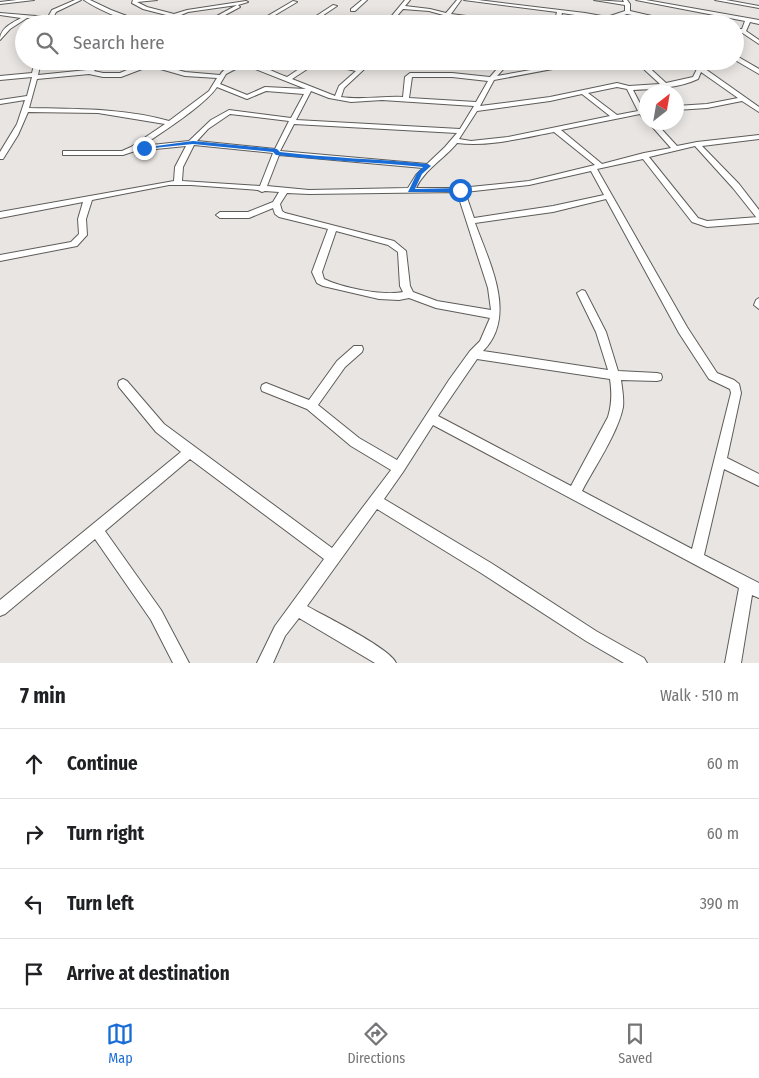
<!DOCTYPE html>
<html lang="en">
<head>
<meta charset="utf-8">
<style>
  body { margin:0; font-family:"Fira Sans Condensed",sans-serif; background:#f6f6f6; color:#202124 }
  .compass { position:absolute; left:639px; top:85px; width:45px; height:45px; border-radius:50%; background:#fff; box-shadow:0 2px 12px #0003; rotate:31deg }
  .stop { position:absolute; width:15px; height:15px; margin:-11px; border:4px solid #196cd6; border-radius:50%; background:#fff }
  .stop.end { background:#196cd6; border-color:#fff; box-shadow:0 1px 5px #0008 }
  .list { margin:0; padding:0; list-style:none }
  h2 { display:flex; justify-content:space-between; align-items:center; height:65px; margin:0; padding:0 20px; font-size:21px }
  h2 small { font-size:16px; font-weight:400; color:#757577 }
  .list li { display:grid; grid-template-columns:32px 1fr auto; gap:15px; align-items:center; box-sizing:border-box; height:70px; padding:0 20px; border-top:1px solid #e0e0e0 }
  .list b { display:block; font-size:19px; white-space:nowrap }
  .list em { font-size:16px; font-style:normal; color:#757577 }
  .icon { flex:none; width:28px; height:28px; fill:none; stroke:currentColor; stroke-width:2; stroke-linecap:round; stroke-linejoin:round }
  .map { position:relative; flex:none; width:759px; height:663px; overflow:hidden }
  .search { position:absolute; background:#fff; box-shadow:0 2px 12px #0003; left:15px; right:15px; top:15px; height:55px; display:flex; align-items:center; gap:12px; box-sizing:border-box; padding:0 18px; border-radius:28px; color:#757577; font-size:19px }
  .sheet { height:345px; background:#fff }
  nav { display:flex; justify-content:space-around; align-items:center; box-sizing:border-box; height:70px; border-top:1px solid #e0e0e0; background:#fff; font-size:14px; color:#757577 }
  nav a { display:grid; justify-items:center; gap:2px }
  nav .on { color:#196cd6 }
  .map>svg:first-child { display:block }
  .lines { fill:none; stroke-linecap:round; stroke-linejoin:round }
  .minor-casing { stroke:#5e5c59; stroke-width:2 }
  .minor { fill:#fff; fill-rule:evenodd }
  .route { fill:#196cd6 }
</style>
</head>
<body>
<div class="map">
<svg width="759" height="663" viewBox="0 0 759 663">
  <rect width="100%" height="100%" fill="#e8e5e2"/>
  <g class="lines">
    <g class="minor-casing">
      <g id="minor">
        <path d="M17 0H34L0 4V2Z"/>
        <path d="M75 0H81L56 12 50 24H45L46 20 27 18 10 29 0 40C0 28 12 23 21 18L0 15V13L48 17 52 10Z"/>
        <path d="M84 0H90L111 10 148 24C130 24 99 10 84 0Z"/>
        <path d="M133 0H157L137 2 147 7 174 14 187 10 246 1 248 2 238 5 240 7 212 22 213 24H208L206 22 237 5 188 12 160 24H153L170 16 143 9 132 3Z"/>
        <path d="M362 0H367L355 11H351V9Z"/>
        <path d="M405 0H410L405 6 430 9 446 13 457 0H461L451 14 528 24H511L447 16 429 11 403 9 390 24H385Z"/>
        <path d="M464 0H478L585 13 607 17 625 11V5L594 0 624 2 623 0H627L630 4V11L682 23 675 24 627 14 597 24H589L601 19 562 13 559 24H554L557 12Z"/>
        <path d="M636 0H646L759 20V24L750 22 746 31 759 40V44L741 32 735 33V29H742L745 21Z"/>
        <path d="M715 0H726L759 6V8Z"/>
        <path d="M293 1 297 2 260 24H254Z"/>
        <path d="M333 5 337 6 310 24H304Z"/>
        <path d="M363 17 368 18 358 24H352Z"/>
        <path d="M735 55 759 69V74L735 60Z"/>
        <path d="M35 61H41L38 75 87 70 90 68V61H96V69L94 71 103 73H120L136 66 150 62 185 72 220 75C224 68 238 60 247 61 255 62 277 74 287 77L311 61H329L359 68 366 61H373L344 88 341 97C362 100 383 96 403 97L405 77 410 73H452L490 77 504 61H511L497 76 581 61H595L494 80 480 106 550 97 617 83 629 86 660 84 635 61H642L666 83 693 77 697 69 687 61H694L759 107V112L742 101 707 108 676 110V106L707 104 738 98 701 72 698 79C679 88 654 89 633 90L646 115V117H642L640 114 561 130 602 164 644 153 671 148 648 122H655L677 146 697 142 759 135V139L702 146 739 184 759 210V223L707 227 692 222 643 159 597 169 687 327 717 373 734 380 739 384 741 393 727 458 759 474V486L724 469 704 555 759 583V598L752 595 741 663H725L739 588 433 425 403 472 384 499 491 563 596 631 644 658 647 663H624L586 641 481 573 377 509 307 606C324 616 390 648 396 663H375L299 618 285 636 273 663H257L275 626 324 559 190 459 105 531 161 610 189 663H173L151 620 95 539 5 614 0 616V600L181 452 156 432 119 387 118 384 119 381 123 379 127 381 164 424 332 548 391 470 351 446 307 409 262 391 261 388 262 385 266 383 309 400 337 361 354 346H362L363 349 362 352 345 367 318 405 359 438 397 460 449 380 470 351 480 341 490 318 436 308 409 298 399 300 379 299 323 286 317 283 312 272 328 229 279 217 275 214 273 208 249 218H220L216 215 220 212H248L273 202 279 192 265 191 262 192 258 190 191 185H169L92 200 86 219 87 235 77 246 0 261V255L71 242 79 234 78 219 83 202 0 218V212L174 181 175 167 186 146 135 151 123 155H63V151H122L131 147 165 124 98 113 28 112 18 135 3 159H0V152L17 124 25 100 0 104V100L27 96 32 77 0 80V76L32 73ZM318 62 320 63 356 71 339 86 335 96 292 79ZM245 64 248 66 306 89 265 87 247 95 220 84 226 74ZM150 66 185 76 217 78 209 91 169 121C124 108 76 109 29 108L37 79 89 74 103 77H121ZM412 77H452L488 81 476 102 409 98ZM217 87 247 99 266 91 304 94 291 118 229 110 211 120 189 141 142 146C162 132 204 106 217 87ZM617 87 627 89 638 111 617 115 588 93ZM311 91 329 98 351 102 382 100 474 106 460 129 296 120ZM582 94 610 116 508 137 471 141 459 139 477 111 550 101ZM230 114 289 121 275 149 197 141 208 129ZM294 124 457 133 445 147 427 164 280 151ZM554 132 595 165 529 181 460 188H416C425 169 444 159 457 143 489 147 522 138 554 132ZM194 145 273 153 260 186 182 181 183 167ZM695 146 733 188 756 217H758L707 221 698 218 649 157ZM279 155 423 168 416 175 408 188 309 190 267 186ZM591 171 604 195 553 206 474 218 465 192 529 185ZM457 192 488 288 491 310 437 301 413 292 410 286 406 251 394 241 285 213 282 211 280 204 287 193 309 194ZM606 199 679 333 709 379 730 389 731 393 692 549 582 491C594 468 618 433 623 407 624 398 622 388 621 380L657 381 661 380 662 377 661 374 657 373 618 371 606 332 585 291 582 290 577 293 596 332 608 370 483 351C518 316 489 262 475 223L553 212ZM336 231 388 245 398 252 400 286 403 292C384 296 342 288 324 279L322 272ZM477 359 610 379C612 392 612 404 608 417L571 486 438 416Z"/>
        <path d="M759 298V309L754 305 756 300Z"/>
      </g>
    </g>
    <use href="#minor" class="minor"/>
  </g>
  <path class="route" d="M193 141 277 149 280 152C329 158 379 159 428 164L431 166 422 174 415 189 460 188 463 190 460 192H408L417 173 423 167C374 162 325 161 276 155L273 152 193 144 144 149 141 148Z"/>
</svg>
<svg class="compass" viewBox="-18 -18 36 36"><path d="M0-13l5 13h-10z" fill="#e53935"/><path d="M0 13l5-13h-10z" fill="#757577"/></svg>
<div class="stop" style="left:460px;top:190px"></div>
<div class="stop end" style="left:144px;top:148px"></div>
<div class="search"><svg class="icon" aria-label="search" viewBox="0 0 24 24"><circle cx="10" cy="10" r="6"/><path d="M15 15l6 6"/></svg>Search here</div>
</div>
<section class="sheet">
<h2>7 min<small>Walk · 510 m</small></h2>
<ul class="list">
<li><svg class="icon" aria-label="ahead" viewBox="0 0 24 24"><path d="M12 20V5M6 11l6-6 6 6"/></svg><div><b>Continue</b></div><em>60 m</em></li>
<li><svg class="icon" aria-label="right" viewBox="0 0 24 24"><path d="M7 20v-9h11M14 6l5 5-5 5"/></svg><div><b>Turn right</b></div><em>60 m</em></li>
<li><svg class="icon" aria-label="left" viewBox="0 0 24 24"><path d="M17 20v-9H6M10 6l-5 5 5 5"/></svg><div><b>Turn left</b></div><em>390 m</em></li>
<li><svg class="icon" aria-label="arrive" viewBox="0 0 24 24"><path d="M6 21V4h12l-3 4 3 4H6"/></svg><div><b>Arrive at destination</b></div></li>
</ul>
</section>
<nav>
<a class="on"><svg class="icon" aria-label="map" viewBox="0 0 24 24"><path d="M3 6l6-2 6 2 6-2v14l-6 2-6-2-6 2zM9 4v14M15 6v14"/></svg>Map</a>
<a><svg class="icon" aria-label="directions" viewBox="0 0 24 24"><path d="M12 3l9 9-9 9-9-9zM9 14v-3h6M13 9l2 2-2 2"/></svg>Directions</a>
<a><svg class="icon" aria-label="saved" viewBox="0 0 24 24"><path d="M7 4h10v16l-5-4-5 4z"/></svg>Saved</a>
</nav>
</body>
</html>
